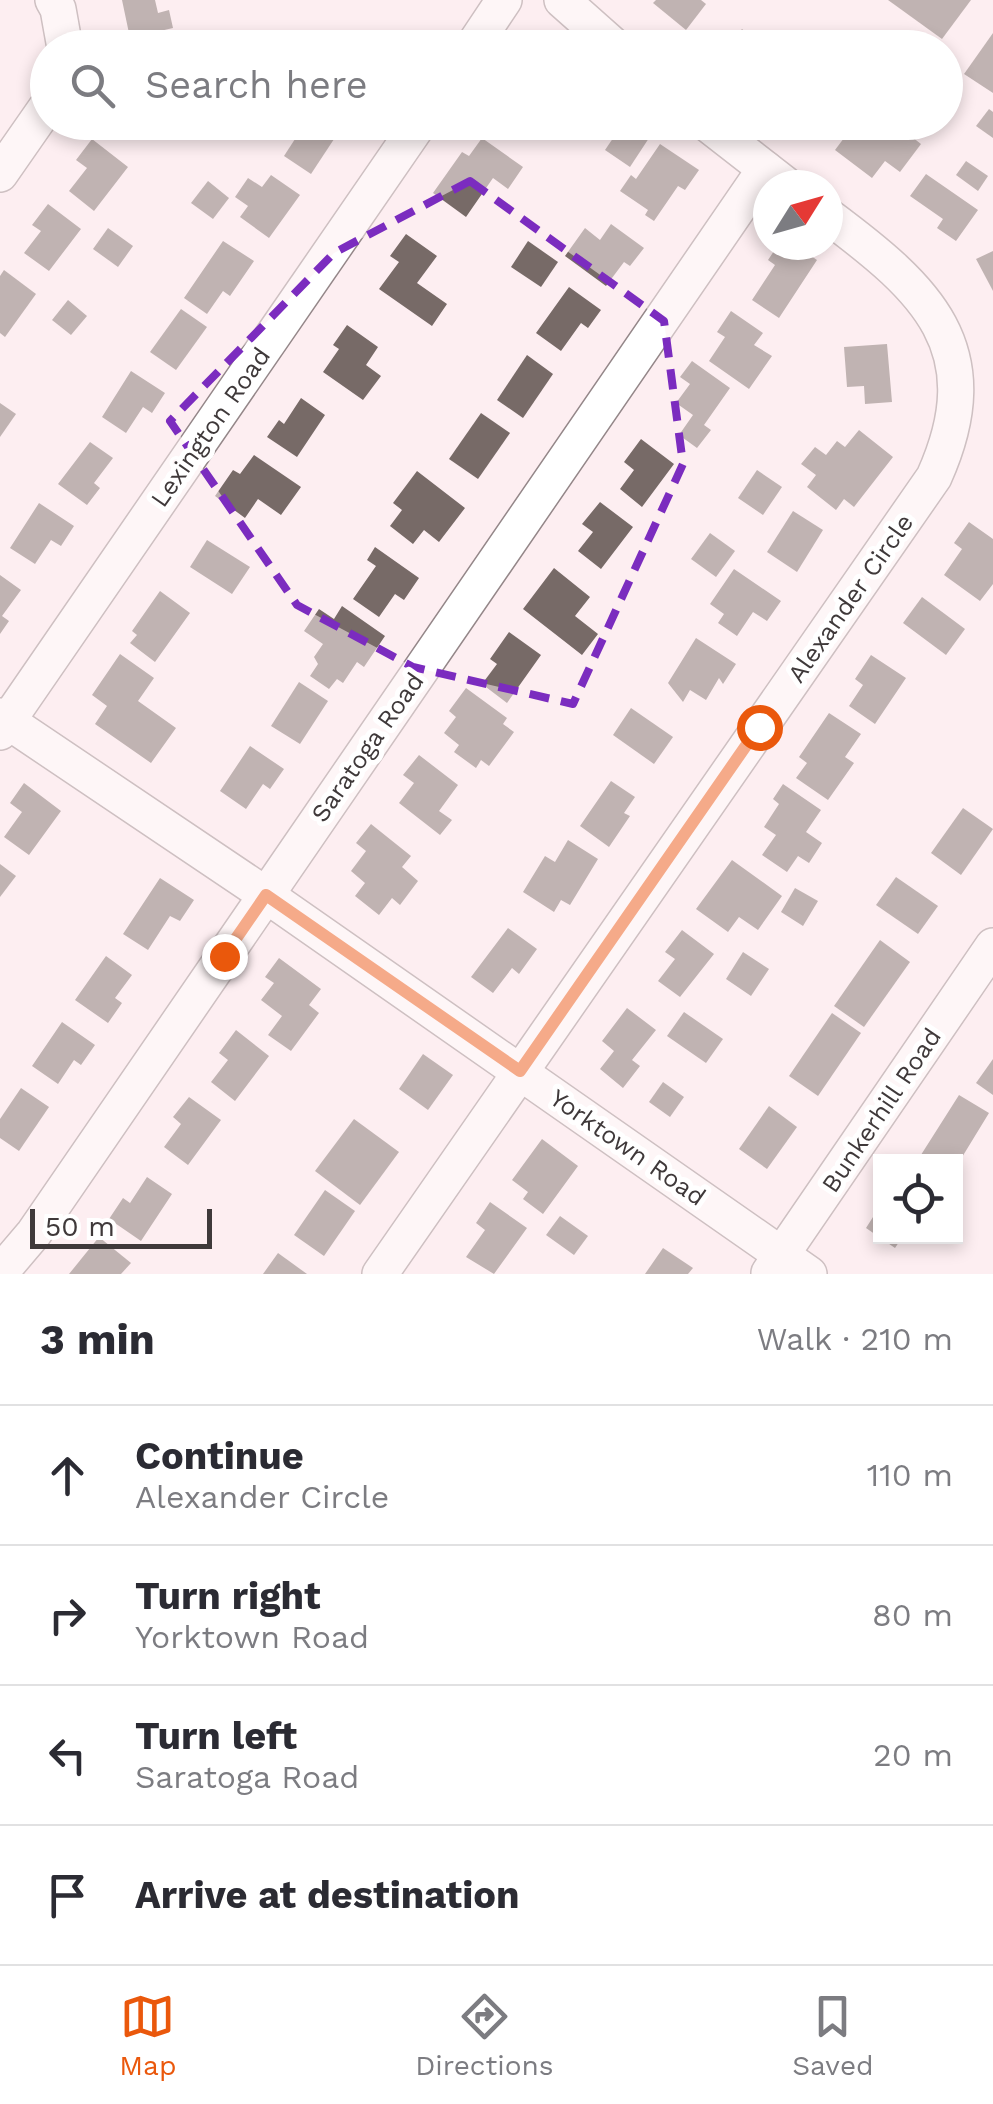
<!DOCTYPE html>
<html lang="en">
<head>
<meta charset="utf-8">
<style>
  body { margin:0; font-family:"Work Sans",sans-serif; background:#f7f7f7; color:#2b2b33 }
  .controls { position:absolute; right:30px; bottom:30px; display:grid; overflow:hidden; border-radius:0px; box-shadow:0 5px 15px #0003 }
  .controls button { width:90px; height:90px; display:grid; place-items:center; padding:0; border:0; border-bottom:2px solid #e1e1e2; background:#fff; color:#2b2b33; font:50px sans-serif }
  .compass { position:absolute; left:753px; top:170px; width:90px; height:90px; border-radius:50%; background:#fff; box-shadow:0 5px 15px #0003; rotate:53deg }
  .scale { position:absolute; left:30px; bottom:25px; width:182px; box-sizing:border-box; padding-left:10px; border:5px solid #3f393a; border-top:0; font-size:28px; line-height:35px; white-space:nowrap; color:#3f393a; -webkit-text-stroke:8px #fff; paint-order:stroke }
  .stop { position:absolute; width:30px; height:30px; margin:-22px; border:8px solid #ea580c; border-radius:50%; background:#fff }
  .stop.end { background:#ea580c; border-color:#fff; box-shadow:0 2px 10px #0008 }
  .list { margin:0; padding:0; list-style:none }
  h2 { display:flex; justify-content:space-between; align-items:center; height:130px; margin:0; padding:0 40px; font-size:42px }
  h2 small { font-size:32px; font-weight:400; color:#7c7c81 }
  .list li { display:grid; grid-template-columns:65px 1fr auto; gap:30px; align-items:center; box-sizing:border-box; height:140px; padding:0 40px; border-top:2px solid #e1e1e2 }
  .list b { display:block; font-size:38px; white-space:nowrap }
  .list p { margin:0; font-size:32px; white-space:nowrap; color:#7c7c81 }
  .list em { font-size:32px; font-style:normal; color:#7c7c81 }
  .icon { flex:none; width:55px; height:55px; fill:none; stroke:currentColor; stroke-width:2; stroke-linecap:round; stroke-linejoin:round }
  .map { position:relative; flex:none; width:993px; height:1274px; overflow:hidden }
  .search { position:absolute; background:#fff; box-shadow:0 5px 15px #0003; left:30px; right:30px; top:30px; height:110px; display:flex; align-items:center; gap:25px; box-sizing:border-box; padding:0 35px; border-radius:55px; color:#7c7c81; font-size:38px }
  .sheet { height:690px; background:#fff }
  nav { display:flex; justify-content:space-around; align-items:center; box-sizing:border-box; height:140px; border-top:2px solid #e1e1e2; background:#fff; font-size:28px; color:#7c7c81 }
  nav a { display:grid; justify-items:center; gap:5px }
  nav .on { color:#ea580c }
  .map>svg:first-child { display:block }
  .building { fill:#776a67 }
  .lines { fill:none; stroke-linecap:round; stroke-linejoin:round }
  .minor-casing { stroke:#948789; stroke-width:38 }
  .minor { stroke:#fff; stroke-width:35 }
  .route { stroke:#ea580c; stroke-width:12 }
  .marked { fill:none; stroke:#7b2cbf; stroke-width:8; stroke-dasharray:20 12; stroke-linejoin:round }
  .labels { text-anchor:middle; stroke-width:10; stroke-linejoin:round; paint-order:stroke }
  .street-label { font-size:25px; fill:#3f393a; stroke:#fff }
</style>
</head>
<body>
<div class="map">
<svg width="993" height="1274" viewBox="0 0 993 1274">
  <rect width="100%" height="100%" fill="#fdeef1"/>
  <g class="building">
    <path d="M122 0H155L158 13 169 10 173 28 130 38Z"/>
    <path d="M656 0H701L706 4 686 30 653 3Z"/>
    <path d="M888 0H971L942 39Z"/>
    <path d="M742 29 763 48H726Z"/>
    <path d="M993 33V93L964 74Z"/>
    <path d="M989 109 993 112V138L976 126Z"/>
    <path d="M306 122H329L340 130 311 174 284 156Z"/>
    <path d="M624 122 649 138 630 167 605 150Z"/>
    <path d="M856 122 869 125 893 122 921 144 900 172 885 161 872 178 835 150Z"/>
    <path d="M482 138 523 167 508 189 493 178 466 217 433 193 462 152 469 156Z"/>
    <path d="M92 139 128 167 94 211 69 191 87 168 76 160Z"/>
    <path d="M660 144 699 170 685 190 678 186 654 221 645 215 648 210 620 191 631 175 636 179Z"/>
    <path d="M966 161 988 176 978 191 956 175Z"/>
    <path d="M926 174 978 210 956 241 937 228 943 219 910 196Z"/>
    <path d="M271 175 300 195 269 238 240 217 248 206 235 197 248 178 262 187Z"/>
    <path d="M208 181 229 198 213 219 191 203Z"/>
    <path d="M48 204 81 229 49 271 24 253 41 231 32 225Z"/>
    <path d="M611 224 644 248 630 266 624 262 606 286 565 256 585 228 600 240Z"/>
    <path d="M108 228 133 246 118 267 93 249Z"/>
    <path d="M406 234 437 256 417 283 447 304 432 326 379 289 399 262 390 256Z"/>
    <path d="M223 241 254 261 230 296 223 291 207 314 184 298Z"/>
    <path d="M528 241 558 262 541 287 511 267Z"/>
    <path d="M778 245H795L817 260 779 318 752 300 775 265 768 260Z"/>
    <path d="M993 251V291L976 259Z"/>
    <path d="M4 270 36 294 5 337 0 333V276Z"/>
    <path d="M569 287 601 310 588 328 581 323 561 351 536 333Z"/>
    <path d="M68 300 87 316 71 335 52 320Z"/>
    <path d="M181 309 207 327 176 370 150 352Z"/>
    <path d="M731 311 763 333 754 345 772 356 749 389 709 361 725 337 717 332Z"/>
    <path d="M347 325 378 347 366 365 381 376 363 400 323 372 339 349 333 345Z"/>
    <path d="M887 344 892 402 865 404 864 386 847 387 844 347Z"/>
    <path d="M527 355 553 374 523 418 497 400Z"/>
    <path d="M692 361 730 388 704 425 711 430 697 448 679 435 693 415 676 403 690 384 680 377Z"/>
    <path d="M131 371 165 393 152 413 143 407 126 433 102 417Z"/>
    <path d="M301 398 325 415 297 457 267 437 279 420 284 424Z"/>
    <path d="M0 403 16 414 0 437Z"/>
    <path d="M481 413 510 433 478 479 449 459Z"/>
    <path d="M859 430 893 457 854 507 844 499 836 510 807 487 816 475 801 464 815 447 826 455 837 441 845 447Z"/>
    <path d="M641 439 674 464 642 507 620 489 634 470 624 462Z"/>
    <path d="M90 442 113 458 94 483 100 488 87 505 58 484Z"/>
    <path d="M254 455 301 487 281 515 258 499 245 518 215 496 233 470 240 474Z"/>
    <path d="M757 470 782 487 763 515 738 498Z"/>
    <path d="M417 471 465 508 439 542 424 530 413 544 390 526 402 510 393 503Z"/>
    <path d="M600 502 633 527 601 569 578 551 593 532 582 524Z"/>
    <path d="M39 503 74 526 61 546 51 540 35 564 10 548Z"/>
    <path d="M793 511 823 530 797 572 767 552Z"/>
    <path d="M969 522 993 539V584L980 601 944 575 962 549 954 543Z"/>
    <path d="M710 533 735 551 716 577 691 559Z"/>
    <path d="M207 540 250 567 232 594 190 567Z"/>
    <path d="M375 547 419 578 404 600 395 594 379 617 353 599 376 566 367 560Z"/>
    <path d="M554 568 590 597 575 616 598 634 582 655 523 609Z"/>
    <path d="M734 569 781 601 767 621 753 612 737 636 718 623 724 614 710 604Z"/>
    <path d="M0 575 21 590 2 616 9 621 0 634Z"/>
    <path d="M160 591 190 613 155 662 130 643 137 635 132 631Z"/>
    <path d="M922 597 965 629 946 655 903 623Z"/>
    <path d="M342 606 385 636 364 667 357 662 343 683 337 679 329 689 310 676 318 664 314 657 323 644 304 631 319 609 334 619Z"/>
    <path d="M509 632 541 655 507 703 482 684 497 664 490 659Z"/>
    <path d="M696 638 736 664 723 684 719 678 706 700 690 690 683 702 668 683Z"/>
    <path d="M120 654 154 678 138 701 176 728 151 763 95 724 107 706 92 695Z"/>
    <path d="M871 655 906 678 875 724 849 706 863 685 855 679Z"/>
    <path d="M299 682 328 701 300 744 271 726Z"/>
    <path d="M466 688 507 718 503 724 514 732 489 766 481 760 476 768 454 752 459 745 444 733 456 717 449 711Z"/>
    <path d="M631 708 673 737 654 764 613 735Z"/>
    <path d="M829 713 861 734 845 757 854 763 828 800 796 778 807 763 799 757Z"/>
    <path d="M250 746 284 769 270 789 263 784 246 809 220 791Z"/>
    <path d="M419 755 458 785 439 811 452 820 440 835 399 803 414 783 403 775Z"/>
    <path d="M611 781 635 797 624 813 630 816 609 847 580 826Z"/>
    <path d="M24 783 61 811 29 855 4 837 22 812 10 803Z"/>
    <path d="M783 784 821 810 806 832 822 843 809 863 798 856 787 872 762 855 776 835 764 827 779 804 773 799Z"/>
    <path d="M963 808 993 829 961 875 931 853Z"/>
    <path d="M371 824 411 856 402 867 418 881 400 905 392 898 379 915 355 896 365 883 351 871 366 851 356 843Z"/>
    <path d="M568 840 598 859 570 905 561 900 554 912 523 892 545 856 555 862Z"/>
    <path d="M732 860 782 896 758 930 739 917 728 932 696 909Z"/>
    <path d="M0 864 16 876 0 897Z"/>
    <path d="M896 877 938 906 918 934 876 905Z"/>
    <path d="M160 878 194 900 180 921 170 916 148 950 123 934Z"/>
    <path d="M795 888 818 901 803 926 781 912Z"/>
    <path d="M508 928 537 949 519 974 512 968 493 993 471 977Z"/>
    <path d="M682 930 714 954 680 997 658 981 675 959 665 952Z"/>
    <path d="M880 940 910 962 864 1027 834 1006Z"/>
    <path d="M743 952 769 969 751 996 726 979Z"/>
    <path d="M106 956 132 975 115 998 122 1003 108 1023 75 1000Z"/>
    <path d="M279 958 321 989 309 1005 319 1013 291 1051 268 1035 282 1016 261 1000 274 983 265 977Z"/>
    <path d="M627 1008 656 1030 632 1060 640 1066 623 1088 600 1069 614 1051 602 1041Z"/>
    <path d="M684 1012 723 1039 706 1063 667 1036Z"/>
    <path d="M832 1013 861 1033 818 1096 789 1076Z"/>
    <path d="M62 1022 95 1045 81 1065 74 1060 58 1084 32 1066Z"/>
    <path d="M236 1030 269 1056 235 1101 211 1082 228 1060 219 1053Z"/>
    <path d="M423 1054 453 1075 428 1110 399 1089Z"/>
    <path d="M993 1059V1095L976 1083Z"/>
    <path d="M663 1082 684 1097 670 1117 649 1102Z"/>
    <path d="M21 1088 49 1107 19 1151 0 1138V1119Z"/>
    <path d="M959 1095 989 1113 956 1167V1162H925L919 1158Z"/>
    <path d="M189 1097 221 1120 188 1165 164 1147 181 1124 173 1117Z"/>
    <path d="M769 1106 797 1127 767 1169 739 1149Z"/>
    <path d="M354 1119 399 1152 360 1205 315 1171Z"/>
    <path d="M542 1139 578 1166 543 1214 523 1199 528 1192 512 1180Z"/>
    <path d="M147 1177 172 1194 141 1241 109 1219 123 1198 130 1203Z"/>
    <path d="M325 1190 355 1211 324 1256 294 1235Z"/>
    <path d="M490 1202 527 1228 494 1274 466 1257 485 1230 476 1223Z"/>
    <path d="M880 1206V1236H903L895 1248 866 1228Z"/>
    <path d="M560 1216 588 1236 574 1255 546 1235Z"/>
    <path d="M99 1237 131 1263 121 1274H69Z"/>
    <path d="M663 1248 693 1268 688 1274H645Z"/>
    <path d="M278 1253 307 1274H263Z"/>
  </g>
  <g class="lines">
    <g class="minor-casing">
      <g id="minor">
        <path d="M53 0 58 9 65 48"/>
        <path d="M562 0 616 48"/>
        <path d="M472 48 504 0"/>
        <path d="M705 122 786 185"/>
        <path d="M0 174 48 105"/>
        <path d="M0 716 266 895 809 1274"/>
        <path d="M0 732 420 122"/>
        <path d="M0 1273 34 1233 765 169"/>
        <path d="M769 1273 993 946"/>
        <path d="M380 1274 934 477C992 348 926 289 828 216"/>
      </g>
    </g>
    <use href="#minor" class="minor"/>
  </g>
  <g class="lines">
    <path class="route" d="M224 956 266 895 520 1071 759 727"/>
  </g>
  <path d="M0 0H993V1274H0ZM470 181 664 321 683 464 573 704 413 667 297 605 170 421 334 253Z" fill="#fdeef1" fill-opacity=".55" fill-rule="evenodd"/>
  <path class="marked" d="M470 181 664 321 683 464 573 704 413 667 297 605 170 421 334 253Z"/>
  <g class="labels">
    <g class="street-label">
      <text transform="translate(210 427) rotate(-55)" y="9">Lexington Road</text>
      <text transform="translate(850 598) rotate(-55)" y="9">Alexander Circle</text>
      <text transform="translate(367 747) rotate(-55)" y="9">Saratoga Road</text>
      <text transform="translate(881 1110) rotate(-56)" y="9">Bunkerhill Road</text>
      <text transform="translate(628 1147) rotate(35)" y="9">Yorktown Road</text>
    </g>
  </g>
</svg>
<div class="controls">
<button><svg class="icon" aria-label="locate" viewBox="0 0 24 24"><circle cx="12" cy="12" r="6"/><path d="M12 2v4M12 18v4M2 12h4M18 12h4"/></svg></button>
</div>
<svg class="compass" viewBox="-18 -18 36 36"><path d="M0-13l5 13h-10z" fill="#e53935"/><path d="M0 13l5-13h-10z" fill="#7c7c81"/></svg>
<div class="scale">50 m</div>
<div class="stop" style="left:759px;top:727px"></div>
<div class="stop end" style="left:224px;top:956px"></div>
<div class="search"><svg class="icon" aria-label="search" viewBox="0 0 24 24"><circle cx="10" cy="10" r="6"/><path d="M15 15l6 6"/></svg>Search here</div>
</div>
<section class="sheet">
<h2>3 min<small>Walk · 210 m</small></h2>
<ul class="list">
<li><svg class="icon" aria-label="ahead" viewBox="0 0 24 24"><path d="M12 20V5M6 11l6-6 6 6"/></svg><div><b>Continue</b><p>Alexander Circle</p></div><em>110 m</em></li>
<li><svg class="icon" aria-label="right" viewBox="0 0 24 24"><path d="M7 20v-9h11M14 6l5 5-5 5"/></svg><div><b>Turn right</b><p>Yorktown Road</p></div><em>80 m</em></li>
<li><svg class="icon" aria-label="left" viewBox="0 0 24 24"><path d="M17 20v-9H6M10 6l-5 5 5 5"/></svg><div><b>Turn left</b><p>Saratoga Road</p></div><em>20 m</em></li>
<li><svg class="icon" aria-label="arrive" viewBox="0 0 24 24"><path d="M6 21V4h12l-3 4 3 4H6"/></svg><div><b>Arrive at destination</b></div></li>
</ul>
</section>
<nav>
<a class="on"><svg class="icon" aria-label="map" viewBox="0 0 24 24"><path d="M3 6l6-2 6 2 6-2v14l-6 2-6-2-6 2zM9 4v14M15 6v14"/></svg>Map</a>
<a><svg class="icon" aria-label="directions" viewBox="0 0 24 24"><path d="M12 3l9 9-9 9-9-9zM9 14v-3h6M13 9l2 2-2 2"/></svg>Directions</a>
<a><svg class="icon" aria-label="saved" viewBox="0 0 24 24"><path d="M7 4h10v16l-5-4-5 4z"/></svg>Saved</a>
</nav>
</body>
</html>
